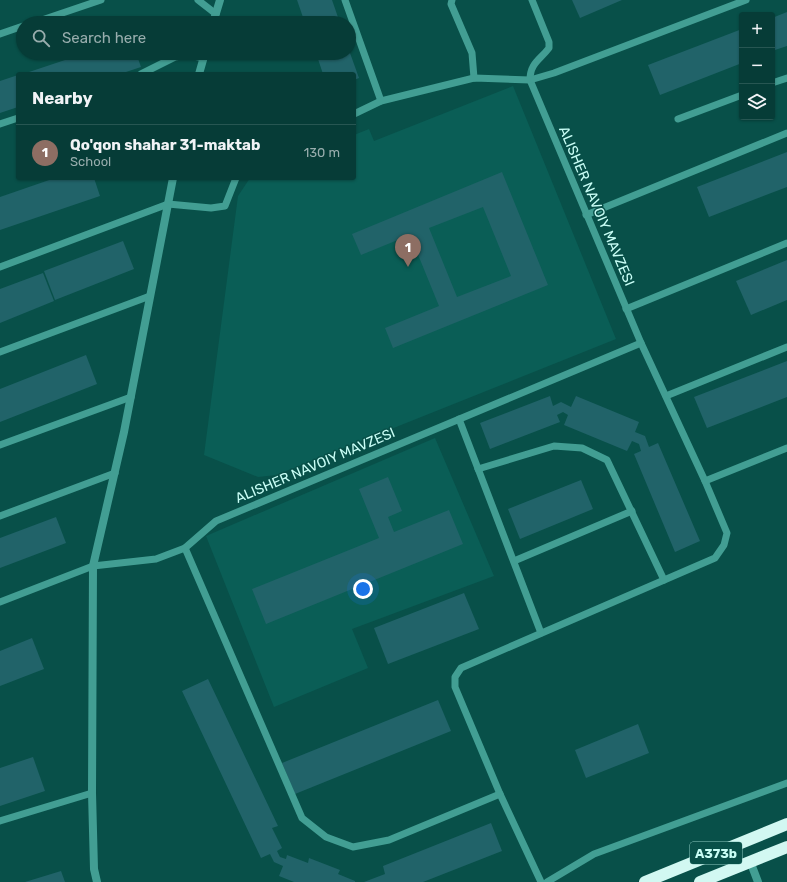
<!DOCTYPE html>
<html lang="en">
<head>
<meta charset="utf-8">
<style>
  body { margin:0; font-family:Rubik,sans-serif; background:#144742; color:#f1f3f6 }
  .controls { position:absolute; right:12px; top:12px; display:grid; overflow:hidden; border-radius:4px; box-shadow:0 1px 3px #0004 }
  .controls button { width:36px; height:36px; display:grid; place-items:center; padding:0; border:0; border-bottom:1px solid #275652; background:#063c37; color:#f1f3f6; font:20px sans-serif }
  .you { position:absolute; left:363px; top:589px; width:14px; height:14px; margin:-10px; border:3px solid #fff; border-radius:50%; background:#1a73e8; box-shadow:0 0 0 6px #1a73e833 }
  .badge { display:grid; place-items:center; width:26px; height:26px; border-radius:50%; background:#e69b98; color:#fff; font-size:13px; font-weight:700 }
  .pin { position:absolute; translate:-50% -33px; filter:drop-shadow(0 1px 2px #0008) }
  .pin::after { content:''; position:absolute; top:21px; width:14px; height:12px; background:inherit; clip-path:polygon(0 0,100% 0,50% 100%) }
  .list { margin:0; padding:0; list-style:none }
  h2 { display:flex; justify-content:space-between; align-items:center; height:52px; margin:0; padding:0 16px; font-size:17px }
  h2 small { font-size:13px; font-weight:400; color:#98adad }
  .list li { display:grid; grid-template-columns:26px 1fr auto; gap:12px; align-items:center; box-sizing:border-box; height:56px; padding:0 16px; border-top:1px solid #275652 }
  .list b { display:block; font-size:15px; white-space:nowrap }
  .list p { margin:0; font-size:13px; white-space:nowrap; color:#98adad }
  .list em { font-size:13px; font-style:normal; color:#98adad }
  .icon { flex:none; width:22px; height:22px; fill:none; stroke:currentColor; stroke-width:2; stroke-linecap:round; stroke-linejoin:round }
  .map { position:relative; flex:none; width:787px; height:882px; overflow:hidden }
  .search { position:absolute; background:#063c37; box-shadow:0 1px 3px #0004; left:16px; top:16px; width:340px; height:44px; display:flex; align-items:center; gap:10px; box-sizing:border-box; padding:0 14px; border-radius:22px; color:#98adad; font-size:15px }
  .panel { position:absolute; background:#063c37; box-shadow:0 1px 3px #0004; left:16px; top:72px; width:340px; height:108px; border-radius:4px }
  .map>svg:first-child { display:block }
  .built { fill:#0a5e56 }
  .building { fill:#216369; fill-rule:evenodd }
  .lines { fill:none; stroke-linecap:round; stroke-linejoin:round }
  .lane { stroke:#429e93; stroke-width:7 }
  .street { stroke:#429e93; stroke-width:8 }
  .highway { stroke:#d2f8f2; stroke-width:12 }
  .labels { text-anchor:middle; stroke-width:3; stroke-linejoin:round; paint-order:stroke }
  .shield { fill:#085049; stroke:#8fcac2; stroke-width:1 }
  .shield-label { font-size:13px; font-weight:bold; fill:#c9fef6 }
  .street-label { font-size:14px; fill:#c9fef6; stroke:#085049 }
</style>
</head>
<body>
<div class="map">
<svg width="787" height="882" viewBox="0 0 787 882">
  <rect width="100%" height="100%" fill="#085049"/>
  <g class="built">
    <path d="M513 86 616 339 276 475 258 477 204 455 238 196 250 178H354V135L369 129 374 141Z"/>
    <path d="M435 438 494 576 352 629 368 668 274 707 206 536Z"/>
  </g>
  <g class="building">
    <path d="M297 0H332L340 23H305Z"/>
    <path d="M572 0H622L580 18Z"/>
    <path d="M787 12V46L772 51V18Z"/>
    <path d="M742 29V63L660 95 648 65Z"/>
    <path d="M86 53H136L141 67 120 74H23Z"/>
    <path d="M316 53H350L359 78 354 80V74H323Z"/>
    <path d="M18 75V107L0 113V81Z"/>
    <path d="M787 152V187L709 217 697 187Z"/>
    <path d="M502 172 548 285 393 348 385 328 439 306 410 235 361 255 352 234ZM483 207 511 276 457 297 429 228Z"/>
    <path d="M55 178H94L100 196 0 230V197Z"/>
    <path d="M123 241 134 269 55 300 44 271Z"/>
    <path d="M787 260V300L751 315 736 281Z"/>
    <path d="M43 273 54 301 0 323V289Z"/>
    <path d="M86 355 97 384 0 422V389Z"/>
    <path d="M787 361V397L707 428 694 397Z"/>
    <path d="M550 396 553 406 561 402 571 407 576 396 639 422 635 432 645 436 649 447 658 443 700 541 675 552 634 454 641 451 639 444 632 441 627 451 564 425 568 415 563 412 557 415 560 422 490 449 480 423Z"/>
    <path d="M388 477 402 511 388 517 394 532 449 510 463 544 266 624 252 589 379 538 359 489Z"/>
    <path d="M581 480 593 509 520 539 508 509Z"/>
    <path d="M56 517 66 543 0 568V538Z"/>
    <path d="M464 593 479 629 388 664 374 628Z"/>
    <path d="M32 638 44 669 0 686V651Z"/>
    <path d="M208 679 278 826 272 828 282 848 277 851 280 857 286 859 287 855 308 863 309 858 340 870 338 874 355 881V882H294L279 876 283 866 274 862 270 854 261 858 182 691Z"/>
    <path d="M438 700 451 731 295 794 282 763Z"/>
    <path d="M638 724 649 753 586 778 575 750Z"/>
    <path d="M33 757 45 791 0 806V768Z"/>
    <path d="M491 823 502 851 423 882H364L385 874 383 866Z"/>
    <path d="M61 871 65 882H25Z"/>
  </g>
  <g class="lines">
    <g class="lane">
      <path d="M198 0 216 14"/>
      <path d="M345 0 381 101"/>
      <path d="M452 0 451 4 472 53 474 78"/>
      <path d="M532 0 549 42V48C540 60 530 63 530 80L641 343 705 481 727 533 724 545 715 558 461 668 455 677V687L500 794 541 882"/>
      <path d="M33 23 101 0"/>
      <path d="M0 34 23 26"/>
      <path d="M141 74 175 57 188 55 204 58"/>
      <path d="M772 83 787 78"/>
      <path d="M354 114 381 101 474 78 530 80 554 73 746 0"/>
      <path d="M678 119 742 95"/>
      <path d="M0 124 18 118"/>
      <path d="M586 215 787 133"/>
      <path d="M0 267 168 204 211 208 225 206 236 178"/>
      <path d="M626 309 787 243"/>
      <path d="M0 352 150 296"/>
      <path d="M666 396 787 347"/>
      <path d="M459 419 541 633"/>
      <path d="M0 445 131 397"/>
      <path d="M478 469 554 446 582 448 607 460 664 580"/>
      <path d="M705 481 787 448"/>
      <path d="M0 516 115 473"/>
      <path d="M185 548 302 818 326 837 353 847 389 840 500 794"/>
      <path d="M514 561 632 511"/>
      <path d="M0 602 93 566 156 559 185 548 216 521 641 343"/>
      <path d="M0 821 92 793"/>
      <path d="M547 882 594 854 787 783"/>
    </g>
    <g class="street">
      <path d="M213 23 220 0"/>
      <path d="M199 74 205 53"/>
      <path d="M750 861 758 882"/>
      <path d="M97 882 94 869 92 793 93 566 124 432 173 178"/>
    </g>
    <g class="highway">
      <path d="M645 882 787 824"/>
      <path d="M700 882 787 847"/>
    </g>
  </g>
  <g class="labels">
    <rect class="shield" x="690" y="842" width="52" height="22" rx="3"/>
    <g class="shield-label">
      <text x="716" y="858">A373b</text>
    </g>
    <g class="street-label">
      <text transform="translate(597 206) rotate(67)" y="5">ALISHER NAVOIY MAVZESI</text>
      <text transform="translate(315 465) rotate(-23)" y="5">ALISHER NAVOIY MAVZESI</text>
    </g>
  </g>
</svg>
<div class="controls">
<button>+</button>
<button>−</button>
<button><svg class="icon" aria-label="layers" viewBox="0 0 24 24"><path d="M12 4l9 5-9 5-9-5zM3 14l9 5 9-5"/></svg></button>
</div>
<div class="you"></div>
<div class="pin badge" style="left:408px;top:267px;background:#8d6e63">1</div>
<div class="search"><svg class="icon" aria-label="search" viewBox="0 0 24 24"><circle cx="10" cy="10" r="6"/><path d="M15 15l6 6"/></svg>Search here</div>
<section class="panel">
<h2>Nearby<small></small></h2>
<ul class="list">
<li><span class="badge" style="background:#8d6e63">1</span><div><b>Qo'qon shahar 31-maktab</b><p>School</p></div><em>130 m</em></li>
</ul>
</section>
</div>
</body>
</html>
